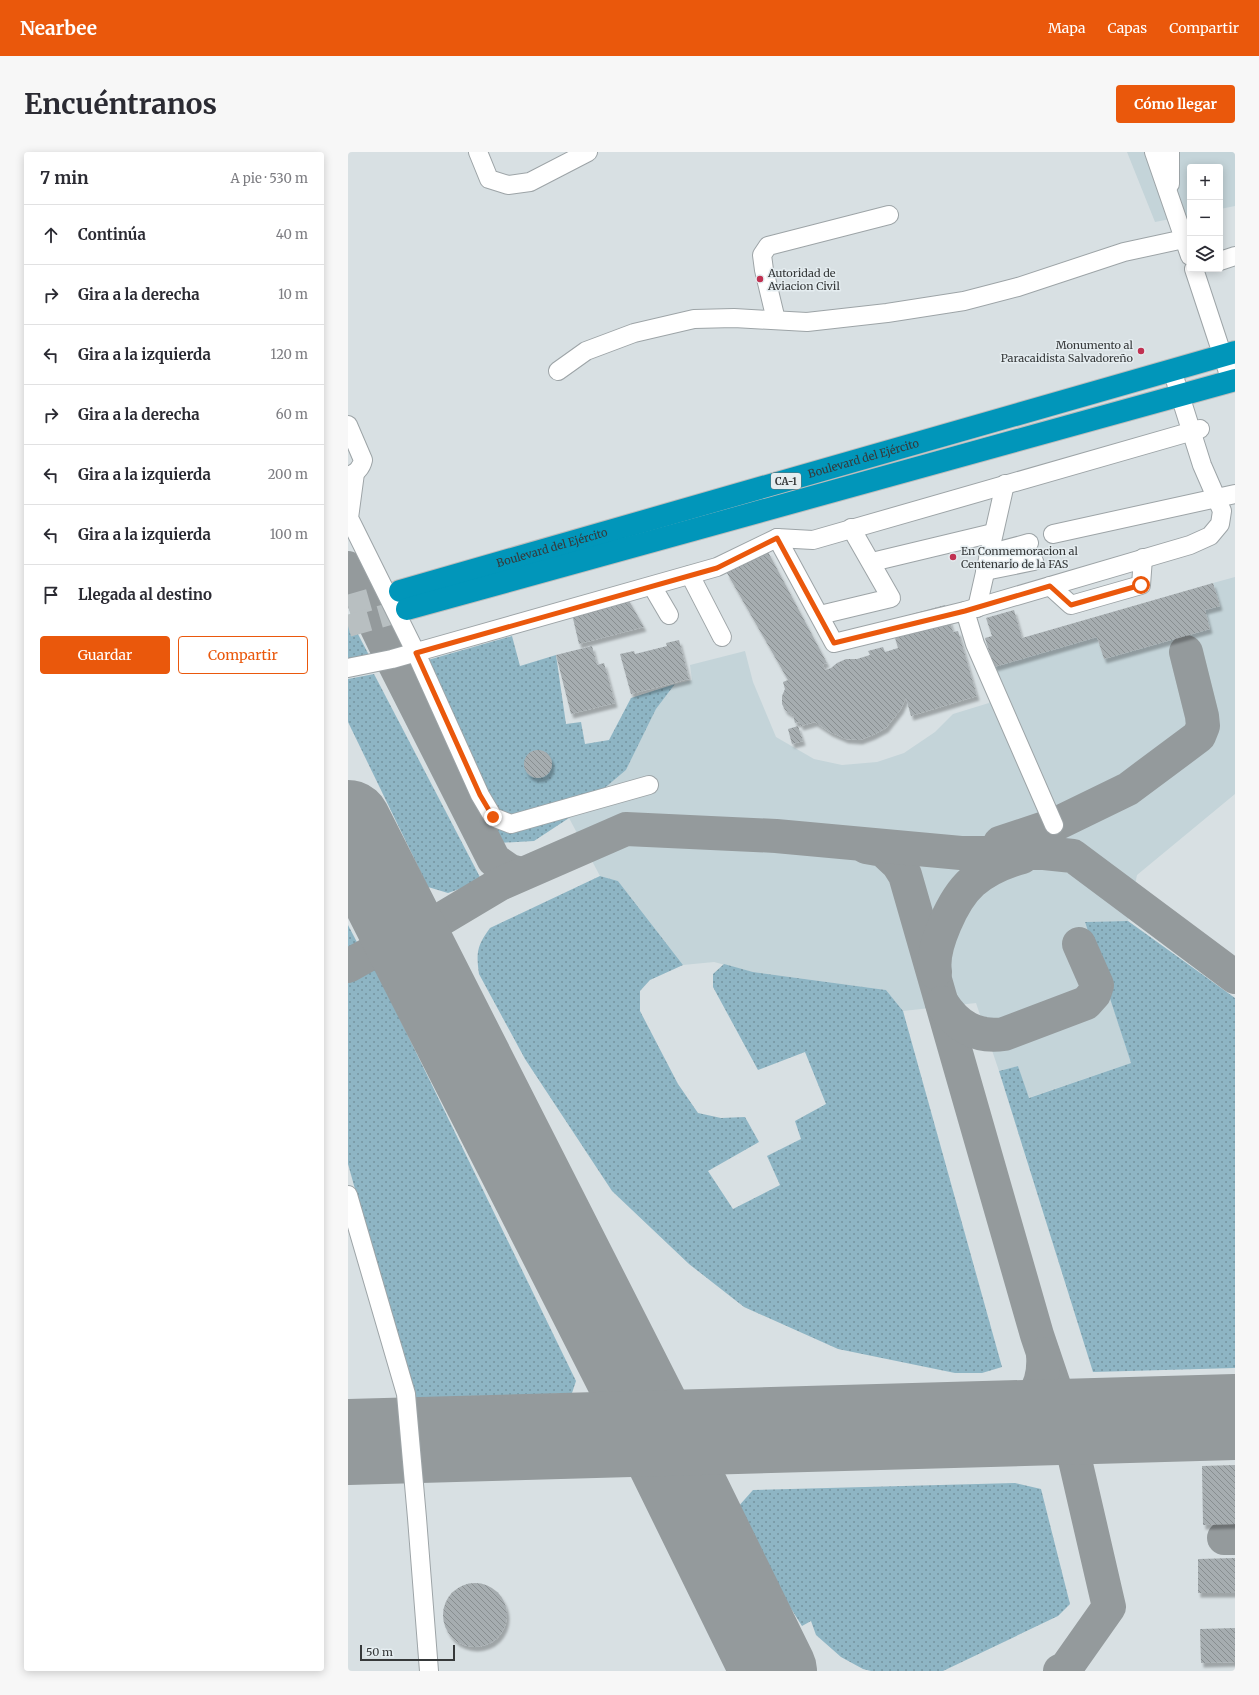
<!DOCTYPE html>
<html lang="es">
<head>
<meta charset="utf-8">
<style>
  body { margin:0; font-family:Merriweather,serif; background:#f7f7f7; color:#2b2b33 }
  .controls { position:absolute; right:12px; top:12px; display:grid; overflow:hidden; border-radius:4px; box-shadow:0 2px 10px #0003 }
  .controls button { width:36px; height:36px; display:grid; place-items:center; padding:0; border:0; border-bottom:1px solid #e1e1e2; background:#fff; color:#2b2b33; font:20px sans-serif }
  .scale { position:absolute; left:12px; bottom:10px; width:95px; box-sizing:border-box; padding-left:4px; border:2px solid #36393a; border-top:0; font-size:11px; line-height:14px; white-space:nowrap; color:#36393a; -webkit-text-stroke:3px #e5edf0; paint-order:stroke }
  .stop { position:absolute; width:12px; height:12px; margin:-9px; border:3px solid #ea580c; border-radius:50%; background:#fff }
  .stop.end { background:#ea580c; border-color:#fff; box-shadow:0 1px 4px #0008 }
  .list { margin:0; padding:0; list-style:none }
  h2 { display:flex; justify-content:space-between; align-items:center; height:52px; margin:0; padding:0 16px; font-size:17px }
  h2 small { font-size:13px; font-weight:400; color:#7c7c81 }
  .list li { display:grid; grid-template-columns:26px 1fr auto; gap:12px; align-items:center; box-sizing:border-box; height:60px; padding:0 16px; border-top:1px solid #e1e1e2 }
  .list b { display:block; font-size:15px; white-space:nowrap }
  .list em { font-size:13px; font-style:normal; color:#7c7c81 }
  .actions { display:flex; gap:8px; padding:12px 16px }
  .actions a { flex:1; padding:9px 0; border:1px solid #ea580c; border-radius:4px; text-align:center; font-size:14px; color:#ea580c }
  .actions .main { background:#ea580c; color:#fff }
  .icon { flex:none; width:22px; height:22px; fill:none; stroke:currentColor; stroke-width:2; stroke-linecap:round; stroke-linejoin:round }
  .map { position:relative; flex:none; width:887px; height:1519px; overflow:hidden; border-radius:4px }
  header { display:flex; align-items:center; gap:24px; box-sizing:border-box; height:56px; padding:0 20px; background:#ea580c; color:#fff }
  header strong { font-size:19px }
  nav { display:flex; gap:22px; margin-inline-start:auto; font-size:14px }
  .intro { display:flex; align-items:center; justify-content:space-between; box-sizing:border-box; height:96px; padding:0 24px }
  h1 { margin:0; font-size:28px }
  .button { padding:10px 18px; border-radius:4px; background:#ea580c; color:#fff; font-size:14px; font-weight:700 }
  main { display:flex; gap:24px; padding:0 24px }
  aside { flex:1; background:#fff; border-radius:4px; box-shadow:0 2px 10px #0003 }
  .map>svg:first-child { display:block }
  .built { fill:#c4d4d9 }
  .grass { fill:url(#grass-dots) }
  .lines { fill:none; stroke-linecap:round; stroke-linejoin:round }
  .taxiway { stroke:#949a9c; stroke-width:34 }
  .runway { stroke:#949a9c; stroke-width:86 }
  .building { fill:url(#building-back-hatch); filter:url(#shadow) }
  .highway-tunnel { stroke:#b8bfc1; stroke-width:22; stroke-dasharray:22 11; stroke-linecap:butt }
  .minor-casing { stroke:#9da4a7; stroke-width:20 }
  .highway-casing { stroke:#bbbcbc; stroke-width:24 }
  .minor { stroke:#fff; stroke-width:18 }
  .highway { stroke:#0196ba; stroke-width:22 }
  .route { stroke:#ea580c; stroke-width:5 }
  .poi-dot { fill:#c13151; stroke:#e5edf0; stroke-width:1.5 }
  .labels { text-anchor:middle; stroke-width:3; stroke-linejoin:round; paint-order:stroke }
  .shield { fill:#e5edf0; stroke:#6a6f71; stroke-width:1 }
  .shield-label { font-size:10px; font-weight:bold; fill:#36393a }
  .poi-label { font-size:11px; fill:#36393a; stroke:#e5edf0; text-anchor:start }
  .street-label { font-size:11px; fill:#36393a; stroke:#e5edf0 }
</style>
</head>
<body>
<header>
<strong>Nearbee</strong>
<nav><a>Mapa</a><a>Capas</a><a>Compartir</a></nav>
</header>
<div class="intro"><h1>Encuéntranos</h1><a class="button">Cómo llegar</a></div>
<main>
<aside>
<h2>7 min<small>A pie · 530 m</small></h2>
<ul class="list">
<li><svg class="icon" aria-label="ahead" viewBox="0 0 24 24"><path d="M12 20V5M6 11l6-6 6 6"/></svg><div><b>Continúa</b></div><em>40 m</em></li>
<li><svg class="icon" aria-label="right" viewBox="0 0 24 24"><path d="M7 20v-9h11M14 6l5 5-5 5"/></svg><div><b>Gira a la derecha</b></div><em>10 m</em></li>
<li><svg class="icon" aria-label="left" viewBox="0 0 24 24"><path d="M17 20v-9H6M10 6l-5 5 5 5"/></svg><div><b>Gira a la izquierda</b></div><em>120 m</em></li>
<li><svg class="icon" aria-label="right" viewBox="0 0 24 24"><path d="M7 20v-9h11M14 6l5 5-5 5"/></svg><div><b>Gira a la derecha</b></div><em>60 m</em></li>
<li><svg class="icon" aria-label="left" viewBox="0 0 24 24"><path d="M17 20v-9H6M10 6l-5 5 5 5"/></svg><div><b>Gira a la izquierda</b></div><em>200 m</em></li>
<li><svg class="icon" aria-label="left" viewBox="0 0 24 24"><path d="M17 20v-9H6M10 6l-5 5 5 5"/></svg><div><b>Gira a la izquierda</b></div><em>100 m</em></li>
<li><svg class="icon" aria-label="arrive" viewBox="0 0 24 24"><path d="M6 21V4h12l-3 4 3 4H6"/></svg><div><b>Llegada al destino</b></div></li>
</ul>
<div class="actions"><a class="main">Guardar</a><a>Compartir</a></div>
</aside>
<div class="map">
<svg width="887" height="1519" viewBox="0 0 887 1519">
  <defs>
    <pattern id="grass-dots" width="8" height="8" patternUnits="userSpaceOnUse"><rect width="8" height="8" fill="#8eb5c4"/><path d="M2 2h.1M6 6h.1" fill="none" stroke="#7594a0" stroke-width="1.8" stroke-linecap="round"/></pattern>
    <pattern id="building-back-hatch" width="6" height="6" patternUnits="userSpaceOnUse"><rect width="6" height="6" fill="#a6adb0"/><path d="M-1 5l2 2M0 0l6 6M5-1l2 2" fill="none" stroke="#888e90"/></pattern>
    <filter id="shadow"><feDropShadow dx="2.5" dy="4.5" stdDeviation="1" flood-color="#0004"/></filter>
  </defs>
  <rect width="100%" height="100%" fill="#d8e0e3"/>
  <g class="built">
    <path d="M779 0H887V54L872 57V15H842V63L807 70Z"/>
    <path d="M887 425V642L789 723 780 769 737 770 783 911 680 946 670 914 651 919 628 851 555 859 538 838 405 820 366 810 335 813 270 729 252 724 221 666 278 618 308 557 327 532 344 528 342 513 397 499 405 530 428 585 466 607 494 613 529 610 556 601 587 580 605 562 641 551 646 515 749 485 756 507 862 477 857 458 872 454 865 431Z"/>
  </g>
  <g class="grass">
    <path d="M0 463 23 507 0 515Z"/>
    <path d="M164 484 172 514 208 503 218 572 233 570 237 592 261 588 283 546 327 532 308 557 278 618 221 666 186 689 151 691 80 508Z"/>
    <path d="M26 522 134 729 100 741 80 735 0 570V527Z"/>
    <path d="M252 724 270 729 335 813 302 828 292 839V859L330 932 350 961 373 966 397 965 411 990 360 1019 385 1057 432 1033 419 1004 453 987 447 969 478 952 457 900 410 918 365 835V822L376 812 405 820 538 838 555 859 654 1215 634 1221H607L490 1197 396 1155 341 1112 264 1039 177 907 131 822C128 800 129 794 142 776Z"/>
    <path d="M780 769 887 846V1216L745 1220 651 919 670 914 681 946 783 911 737 770Z"/>
    <path d="M0 773 11 794 0 800Z"/>
    <path d="M27 816 228 1229 224 1241 66 1248 0 1012V831Z"/>
    <path d="M667 1331 693 1337 722 1452 710 1464 595 1519H523L515 1517 493 1505 468 1483 463 1469 454 1474 394 1379 389 1356 405 1338Z"/>
  </g>
  <g class="lines">
    <g class="taxiway">
      <path d="M0 416 44 507 146 708 162 719 173 722"/>
      <path d="M652 691 706 673 780 637 851 584 855 574 854 564 838 500"/>
      <path d="M518 695 535 698 550 712 557 723 689 1183 718 1269 761 1455 718 1516 712 1519"/>
      <path d="M40 748C57 769 63 774 90 769"/>
      <path d="M0 814 57 782"/>
      <path d="M587 820C583 795 605 747 624 730 638 718 656 710 674 705"/>
      <path d="M78 823 75 804 76 789 81 778 90 769 152 732 278 677 428 684 613 701H696L725 704 887 825"/>
      <path d="M594 851C609 874 628 886 656 882L738 851 746 842 749 833 731 792"/>
      <path d="M298 1258C316 1273 330 1276 353 1280"/>
      <path d="M646 1272C679 1258 698 1240 695 1202"/>
      <path d="M331 1325C330 1302 333 1293 353 1280"/>
      <path d="M876 1386H887"/>
    </g>
    <g class="runway">
      <path d="M0 671 298 1258 426 1519"/>
      <path d="M0 1290 887 1265"/>
    </g>
  </g>
  <g class="building">
    <path d="M420 400 479 511 475 512 477 518 483 516 489 511 498 507H509L522 503 520 499 535 495 537 500 550 496 542 468 597 453 605 480 610 479 629 544 563 564 558 546 553 557 538 576 525 583 512 588 498 587 482 580 467 570 453 574 451 570 447 571 445 563 437 558 434 552V544L437 537 435 530 440 528 379 421Z"/>
    <path d="M865 431 872 454 857 458 862 477 756 507 749 485 646 515 637 486 644 484 638 466 666 458 674 486Z"/>
    <path d="M280 447 296 475 231 492 224 462Z"/>
    <path d="M331 488 341 527 283 542 272 502 286 499 287 502 319 494 318 491Z"/>
    <path d="M244 494 249 513 256 511 267 551 223 562 208 503Z"/>
    <path d="M450 574 455 589 444 592 440 577Z"/>
    <circle cx="190" cy="612" r="14"/>
    <path d="M887 1313V1372L855 1373 854 1314Z"/>
    <path d="M887 1406V1441H850V1407Z"/>
    <circle cx="127" cy="1463" r="32"/>
    <path d="M887 1476V1510L853 1511 852 1477Z"/>
  </g>
  <g class="lines">
    <g class="highway-tunnel">
      <path d="M0 454 52 439"/>
      <path d="M0 474 59 457"/>
    </g>
    <g class="minor-casing">
      <g id="minor">
        <path d="M130 0 141 27 160 33 182 30 240 0"/>
        <path d="M806 0 842 104"/>
        <path d="M822 0V32"/>
        <path d="M872 109 887 104"/>
        <path d="M846 117 883 229"/>
        <path d="M428 168 416 118 414 103 420 94 541 63"/>
        <path d="M210 219 238 199 286 181 346 167 386 166 459 170 539 161 616 149 670 135 776 100 836 87"/>
        <path d="M0 273 15 308C13 317 8 321 0 324"/>
        <path d="M7 321 1 366 68 501 132 643 145 665 163 672 301 633"/>
        <path d="M705 382 887 342"/>
        <path d="M429 386 486 491 617 459"/>
        <path d="M640 402 681 391"/>
        <path d="M524 410 645 381"/>
        <path d="M637 419 686 409"/>
        <path d="M342 423 374 485"/>
        <path d="M304 434 321 463"/>
        <path d="M702 434 723 453 793 433 795 406"/>
        <path d="M629 456 657 332"/>
        <path d="M472 463 543 446 503 376"/>
        <path d="M0 516 44 507 369 415 429 386 465 388 852 277"/>
        <path d="M706 673 627 492 617 459 842 393 862 384 872 372 874 359 854 313 824 218"/>
        <path d="M0 1043 58 1242 69 1366 81 1519"/>
      </g>
    </g>
    <g class="highway-casing">
      <g id="highway">
        <path id="s1" d="M52 439 887 200"/>
        <path d="M59 457 887 228"/>
      </g>
    </g>
    <use href="#minor" class="minor"/>
    <use href="#highway" class="highway"/>
  </g>
  <g class="lines">
    <path class="route" d="M145 665 132 643 68 501 369 416 429 386 486 491 617 459 702 434 723 453 793 433"/>
  </g>
  <g class="poi-dot">
    <circle cx="412" cy="127" r="4"/>
    <circle cx="793" cy="199" r="4"/>
    <circle cx="605" cy="405" r="4"/>
  </g>
  <g class="labels">
    <rect class="shield" x="423" y="321" width="30" height="16" rx="3"/>
    <g class="shield-label">
      <text x="438" y="333">CA-1</text>
    </g>
    <g class="poi-label">
      <text x="420" y="125">Autoridad de<tspan x="420" dy="13">Aviacion Civil</tspan></text>
      <text x="785" y="197" text-anchor="end">Monumento al<tspan x="785" dy="13">Paracaidista Salvadoreño</tspan></text>
      <text x="613" y="403">En Conmemoracion al<tspan x="613" dy="13">Centenario de la FAS</tspan></text>
    </g>
    <g class="street-label">
      <text dy="4" stroke="none"><textPath href="#s1" startOffset="482">Boulevard del Ejército</textPath></text>
      <text dy="4" stroke="none"><textPath href="#s1" startOffset="158">Boulevard del Ejército</textPath></text>
    </g>
  </g>
</svg>
<div class="controls">
<button>+</button>
<button>−</button>
<button><svg class="icon" aria-label="layers" viewBox="0 0 24 24"><path d="M12 4l9 5-9 5-9-5zM3 14l9 5 9-5"/></svg></button>
</div>
<div class="scale">50 m</div>
<div class="stop" style="left:793px;top:433px"></div>
<div class="stop end" style="left:145px;top:665px"></div>
</div>
</main>
</body>
</html>
